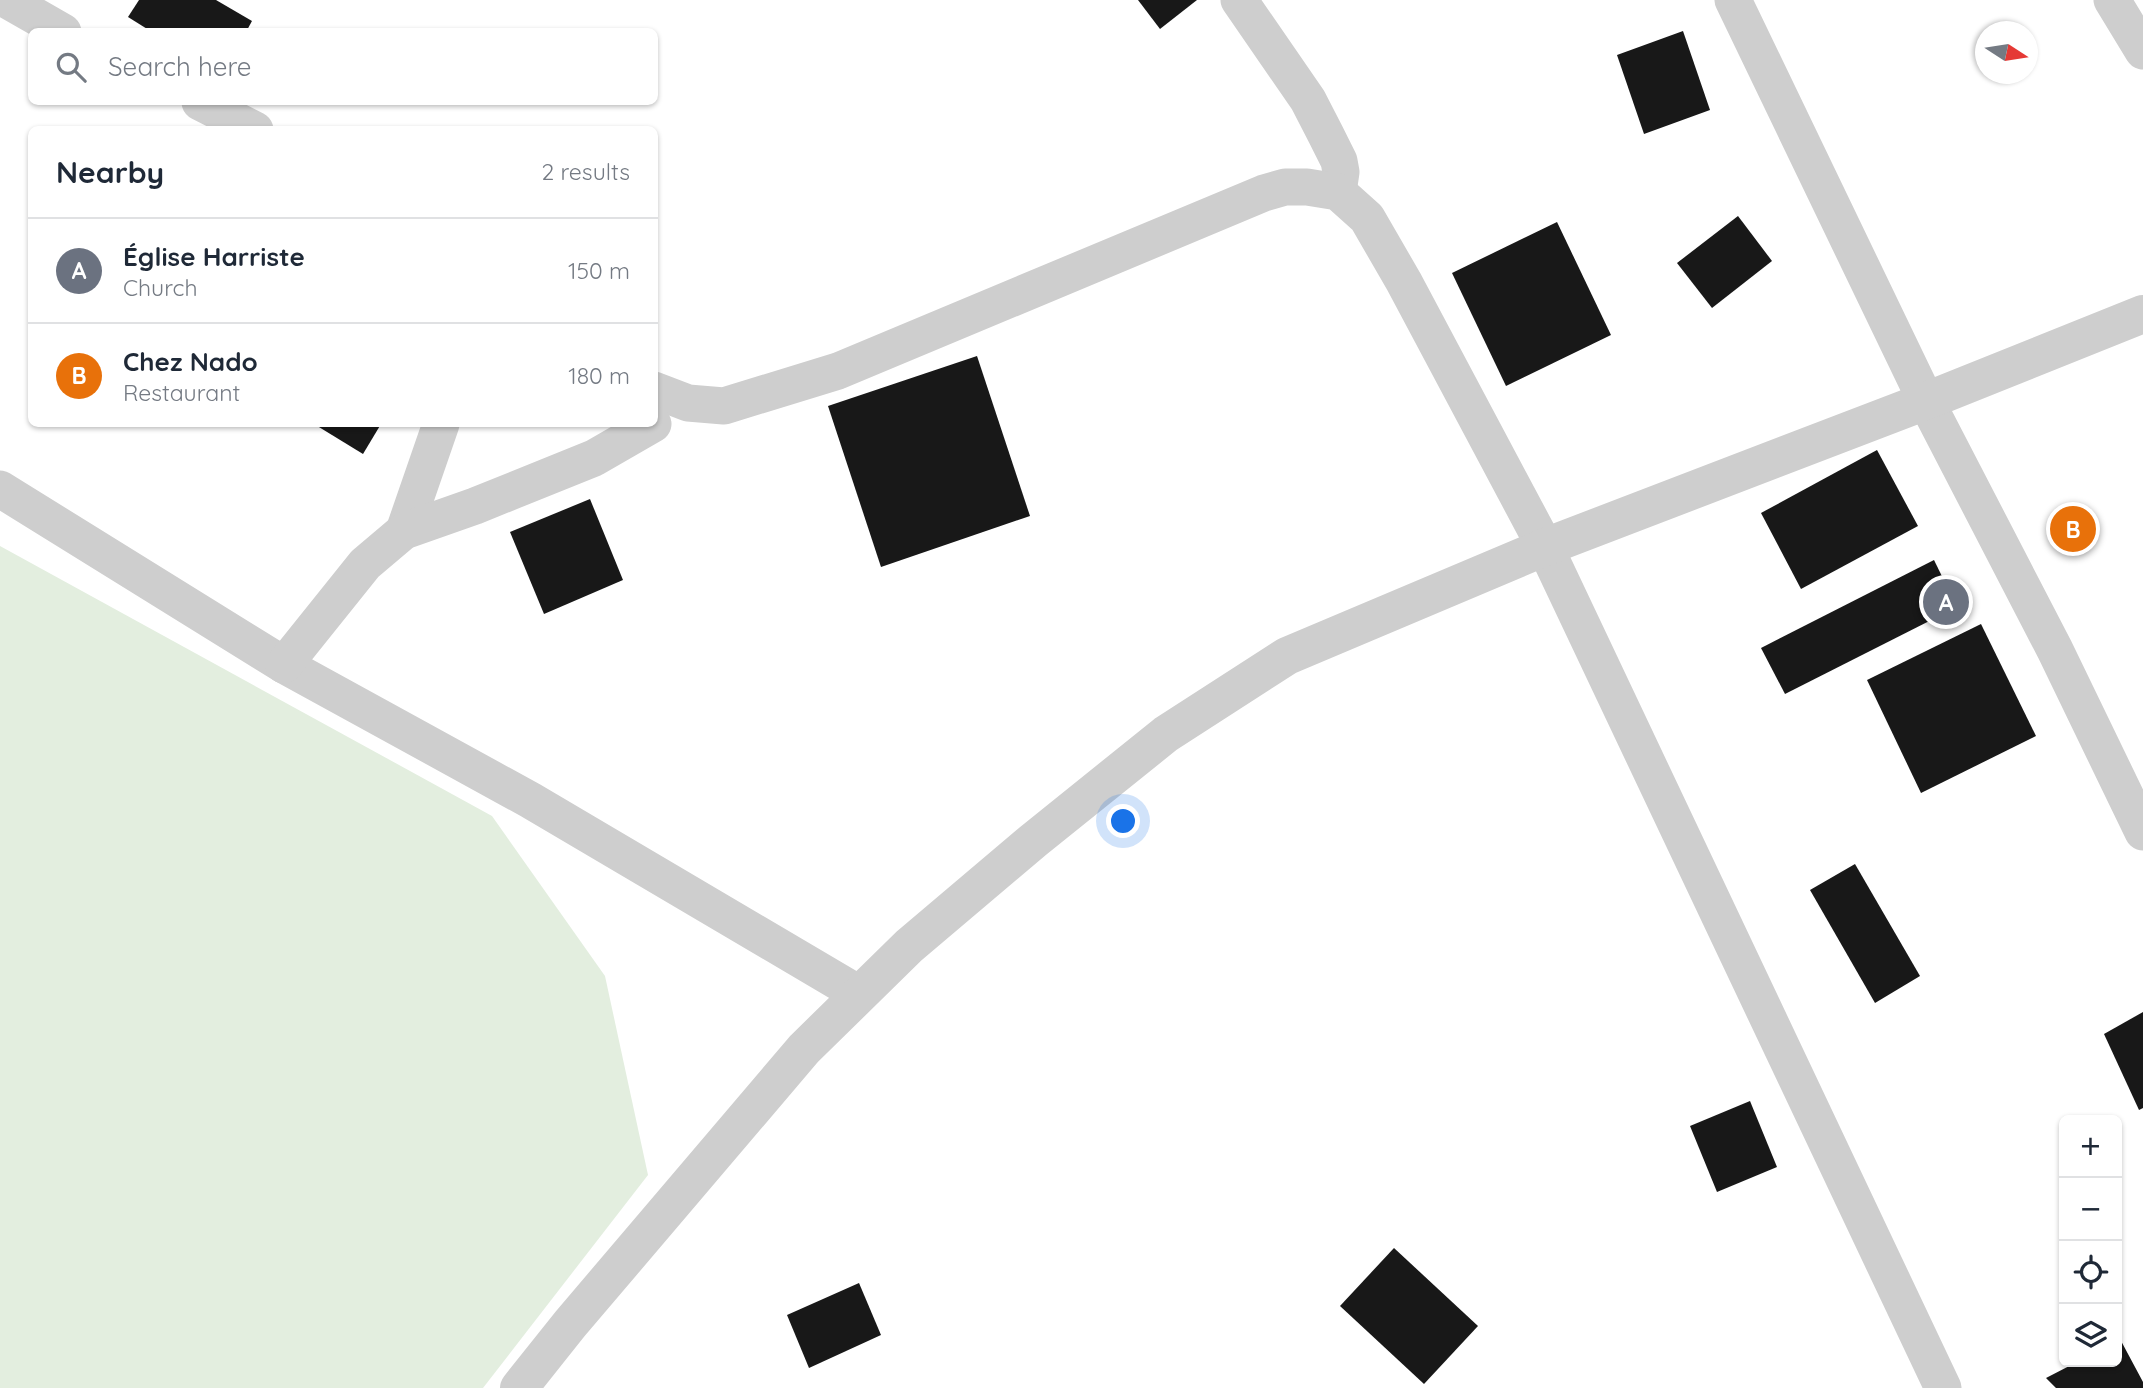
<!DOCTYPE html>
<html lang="en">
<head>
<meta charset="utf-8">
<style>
  body { margin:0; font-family:Quicksand,sans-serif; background:#f2f2f3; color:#1f2937 }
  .controls { position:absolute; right:21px; bottom:21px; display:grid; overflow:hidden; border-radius:10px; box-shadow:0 2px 5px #0004 }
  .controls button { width:63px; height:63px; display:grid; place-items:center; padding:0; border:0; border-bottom:2px solid #e0e1e3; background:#fff; color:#1f2937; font:35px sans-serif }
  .compass { position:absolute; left:1975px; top:21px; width:63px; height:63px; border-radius:50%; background:#fff; box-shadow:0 2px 5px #0004; rotate:102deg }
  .you { position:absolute; left:1124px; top:822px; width:24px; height:24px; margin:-18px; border:5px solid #fff; border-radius:50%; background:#1a73e8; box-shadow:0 0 0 10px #1a73e833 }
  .badge { display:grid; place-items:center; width:46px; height:46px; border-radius:50%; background:#ef562d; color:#fff; font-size:23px; font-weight:700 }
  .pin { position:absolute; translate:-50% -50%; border:4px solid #fff; box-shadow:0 2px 7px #0006 }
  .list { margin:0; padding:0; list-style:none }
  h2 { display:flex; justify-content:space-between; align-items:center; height:91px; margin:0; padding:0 28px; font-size:30px }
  h2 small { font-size:23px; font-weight:400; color:#747a83 }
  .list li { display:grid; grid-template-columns:46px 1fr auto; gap:21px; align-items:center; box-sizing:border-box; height:105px; padding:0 28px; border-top:2px solid #e0e1e3 }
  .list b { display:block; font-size:26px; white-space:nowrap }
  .list p { margin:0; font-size:23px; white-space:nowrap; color:#747a83 }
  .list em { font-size:23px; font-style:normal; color:#747a83 }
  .icon { flex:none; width:38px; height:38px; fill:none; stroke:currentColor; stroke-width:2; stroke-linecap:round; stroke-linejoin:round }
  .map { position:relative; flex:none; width:2143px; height:1388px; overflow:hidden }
  .search { position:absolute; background:#fff; box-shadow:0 2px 5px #0004; left:28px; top:28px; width:630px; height:77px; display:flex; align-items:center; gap:18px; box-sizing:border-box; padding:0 24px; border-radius:10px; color:#747a83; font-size:26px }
  .panel { position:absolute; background:#fff; box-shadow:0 2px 5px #0004; left:28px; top:126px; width:630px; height:301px; border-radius:10px }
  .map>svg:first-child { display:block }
  .green { fill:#e3eedf }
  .building { fill:#181818 }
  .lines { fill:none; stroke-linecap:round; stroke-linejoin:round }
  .minor { stroke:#cecece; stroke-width:37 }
  .tertiary { stroke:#cecece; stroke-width:38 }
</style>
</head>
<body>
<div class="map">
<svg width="2143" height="1388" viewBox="0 0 2143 1388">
  <rect width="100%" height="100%" fill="#fff"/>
  <path class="green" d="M0 546 492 816 605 976 648 1175 483 1388H0Z"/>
  <g class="building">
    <path d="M139 0H216L252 21 246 32H152L128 17Z"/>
    <path d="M1138 0H1197L1160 29Z"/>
    <path d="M1683 31 1710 110 1644 134 1617 55Z"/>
    <path d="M1738 216 1772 261 1712 308 1677 263Z"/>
    <path d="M1557 222 1611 335 1506 386 1452 273Z"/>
    <path d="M977 356 1030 516 881 567 828 406Z"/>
    <path d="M314 424H381L363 454Z"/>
    <path d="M1877 450 1918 526 1801 589 1761 513Z"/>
    <path d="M590 499 623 580 544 614 510 532Z"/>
    <path d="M1934 560 1957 607 1785 694 1761 648Z"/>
    <path d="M1981 624 2036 736 1921 793 1867 680Z"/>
    <path d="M1855 864 1920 976 1875 1003 1810 890Z"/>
    <path d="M2143 1012V1108L2139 1110 2104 1034Z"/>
    <path d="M1750 1101 1777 1167 1717 1192 1690 1126Z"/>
    <path d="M1394 1248 1478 1326 1424 1384 1340 1306Z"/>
    <path d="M859 1283 881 1335 809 1368 787 1315Z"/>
    <path d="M2120 1339 2143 1382V1388H2056L2046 1378 2077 1362H2117V1341Z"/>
  </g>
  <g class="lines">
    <g class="minor">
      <path d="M7 0 63 32"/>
      <path d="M1239 0 1308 100 1326 135 1339 161 1341 172 1338 192"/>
      <path d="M1733 0 1926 401 2055 650 2143 832"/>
      <path d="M2112 0 2143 51"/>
      <path d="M200 102 255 130"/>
      <path d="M654 390 688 403 724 406 838 371 1264 193 1285 187H1307L1338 192 1367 218 1404 282 1545 547 1943 1388"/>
      <path d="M0 489 284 665 530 800 859 994"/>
      <path d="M404 531 441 424"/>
      <path d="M284 665 365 564 404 531 475 506 594 458 653 424"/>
    </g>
    <path class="tertiary" d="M519 1388 570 1324 804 1049 909 946 1033 841 1166 734 1287 656 1545 547 1926 401 2143 314"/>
  </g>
</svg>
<div class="controls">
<button>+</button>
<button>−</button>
<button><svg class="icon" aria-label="locate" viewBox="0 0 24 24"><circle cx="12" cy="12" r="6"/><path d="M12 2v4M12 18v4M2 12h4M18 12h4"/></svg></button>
<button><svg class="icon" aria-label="layers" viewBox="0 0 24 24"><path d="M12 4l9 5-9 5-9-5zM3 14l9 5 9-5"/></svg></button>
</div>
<svg class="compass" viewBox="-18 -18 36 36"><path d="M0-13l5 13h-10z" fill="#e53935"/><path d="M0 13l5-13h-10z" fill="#747a83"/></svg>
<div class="you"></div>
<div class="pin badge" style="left:1946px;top:602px;background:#6b7280">A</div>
<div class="pin badge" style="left:2073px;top:529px;background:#e8710a">B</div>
<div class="search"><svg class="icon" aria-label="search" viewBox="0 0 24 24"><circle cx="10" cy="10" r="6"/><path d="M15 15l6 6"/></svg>Search here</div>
<section class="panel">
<h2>Nearby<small>2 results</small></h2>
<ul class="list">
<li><span class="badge" style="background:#6b7280">A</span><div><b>Église Harriste</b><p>Church</p></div><em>150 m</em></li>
<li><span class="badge" style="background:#e8710a">B</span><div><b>Chez Nado</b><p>Restaurant</p></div><em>180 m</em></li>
</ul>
</section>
</div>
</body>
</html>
